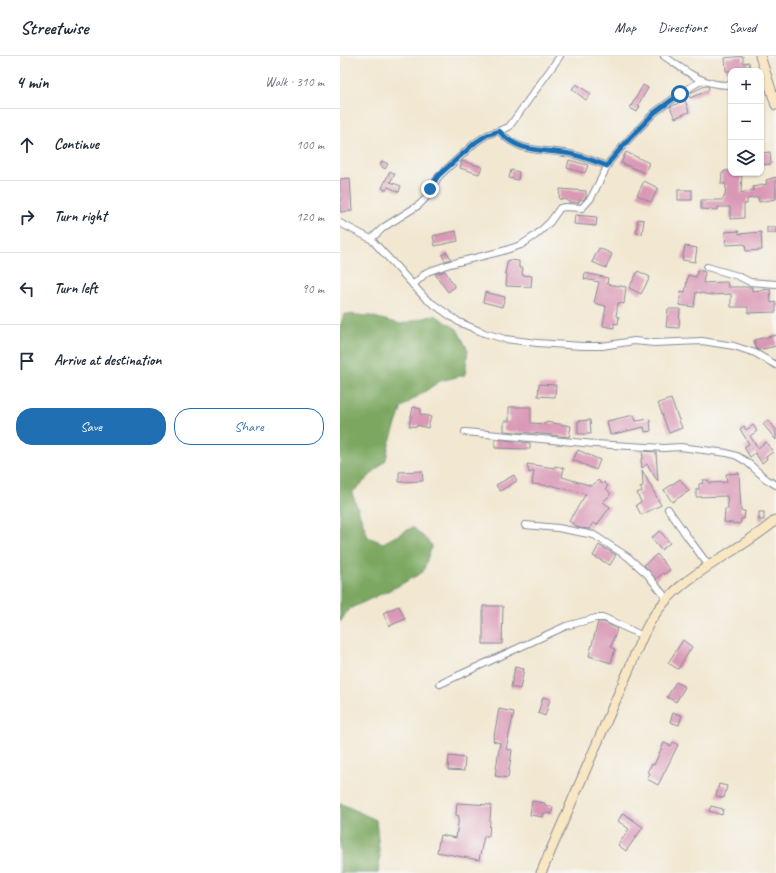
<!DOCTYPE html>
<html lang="en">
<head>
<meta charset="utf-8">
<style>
  body { margin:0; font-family:Caveat,sans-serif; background:#f2f2f3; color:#1f2937 }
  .controls { position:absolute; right:12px; top:12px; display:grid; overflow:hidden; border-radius:8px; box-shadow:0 1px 3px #0004 }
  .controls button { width:36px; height:36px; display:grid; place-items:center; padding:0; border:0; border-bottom:1px solid #e0e1e3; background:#fff; color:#1f2937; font:20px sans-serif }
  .stop { position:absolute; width:12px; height:12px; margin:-9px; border:3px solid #1f6fb2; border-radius:50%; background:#fff }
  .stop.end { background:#1f6fb2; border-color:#fff; box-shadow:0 1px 4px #0008 }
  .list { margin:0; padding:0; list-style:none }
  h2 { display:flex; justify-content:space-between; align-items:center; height:52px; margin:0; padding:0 16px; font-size:17px }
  h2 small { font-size:13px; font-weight:400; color:#747a83 }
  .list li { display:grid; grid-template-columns:26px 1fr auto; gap:12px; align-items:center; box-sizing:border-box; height:72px; padding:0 16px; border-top:1px solid #e0e1e3 }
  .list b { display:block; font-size:15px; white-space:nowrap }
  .list em { font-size:13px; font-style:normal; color:#747a83 }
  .actions { display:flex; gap:8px; padding:12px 16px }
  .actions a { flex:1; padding:9px 0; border:1px solid #1f6fb2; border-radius:16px; text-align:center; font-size:14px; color:#1f6fb2 }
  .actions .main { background:#1f6fb2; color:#fff }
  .icon { flex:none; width:22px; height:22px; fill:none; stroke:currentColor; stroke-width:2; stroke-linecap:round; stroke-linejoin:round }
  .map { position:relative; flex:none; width:436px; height:817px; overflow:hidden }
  header { display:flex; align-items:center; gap:24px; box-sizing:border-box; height:56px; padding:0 20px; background:#fff; border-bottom:1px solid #e0e1e3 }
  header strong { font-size:19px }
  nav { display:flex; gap:22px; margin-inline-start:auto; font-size:14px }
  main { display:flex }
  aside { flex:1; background:#fff }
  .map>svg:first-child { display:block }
  .forest { fill:#7ba760; stroke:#4b6b5f }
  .building { fill:#da98b5 }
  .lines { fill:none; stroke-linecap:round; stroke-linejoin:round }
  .minor-casing { stroke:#868b97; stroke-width:8 }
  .secondary-casing { stroke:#868b97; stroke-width:11 }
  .minor { stroke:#fff; stroke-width:6 }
  .secondary { stroke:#f9e7c3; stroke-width:9 }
  .route { stroke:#1f6fb2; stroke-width:5 }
</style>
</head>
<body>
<header>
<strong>Streetwise</strong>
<nav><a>Map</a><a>Directions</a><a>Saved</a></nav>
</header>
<main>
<aside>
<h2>4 min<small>Walk · 310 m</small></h2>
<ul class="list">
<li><svg class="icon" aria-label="ahead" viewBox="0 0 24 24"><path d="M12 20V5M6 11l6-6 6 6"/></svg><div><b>Continue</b></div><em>100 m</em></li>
<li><svg class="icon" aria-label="right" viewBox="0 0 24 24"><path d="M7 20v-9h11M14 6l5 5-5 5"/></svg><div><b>Turn right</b></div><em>120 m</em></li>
<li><svg class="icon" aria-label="left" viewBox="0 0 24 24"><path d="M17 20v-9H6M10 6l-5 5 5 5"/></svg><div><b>Turn left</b></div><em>90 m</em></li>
<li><svg class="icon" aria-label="arrive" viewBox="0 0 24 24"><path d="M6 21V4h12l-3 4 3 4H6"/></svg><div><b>Arrive at destination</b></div></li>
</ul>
<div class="actions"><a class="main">Save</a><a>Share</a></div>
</aside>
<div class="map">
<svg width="436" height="817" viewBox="0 0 436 817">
  <rect width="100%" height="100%" fill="#f6f6f2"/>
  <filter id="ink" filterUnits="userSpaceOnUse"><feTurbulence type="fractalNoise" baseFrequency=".025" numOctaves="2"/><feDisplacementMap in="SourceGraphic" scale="8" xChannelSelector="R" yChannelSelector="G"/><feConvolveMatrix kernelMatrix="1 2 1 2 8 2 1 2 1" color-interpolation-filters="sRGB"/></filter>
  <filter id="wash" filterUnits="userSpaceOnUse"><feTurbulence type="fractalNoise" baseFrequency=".012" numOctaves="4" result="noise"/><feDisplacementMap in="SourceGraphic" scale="16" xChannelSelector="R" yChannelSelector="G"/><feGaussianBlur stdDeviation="0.9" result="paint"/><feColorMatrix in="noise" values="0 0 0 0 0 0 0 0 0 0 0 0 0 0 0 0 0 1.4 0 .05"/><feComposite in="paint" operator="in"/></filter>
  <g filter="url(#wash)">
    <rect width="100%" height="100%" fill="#f2e7d0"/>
    <g class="forest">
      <path d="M4 258 30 260 61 268 95 259 117 273 128 294 125 319 100 325 62 351 49 388 46 404 12 437 28 481 43 487 73 471 92 489 83 516 56 531 9 553 0 566V271Z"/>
      <path d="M0 747 36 764 40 803 38 817H0Z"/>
    </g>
    <g id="blocks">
      <g class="building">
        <path d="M403 0V7L409 6 410 15H386L385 2Z"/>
        <path d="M236 28 251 38 246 44 232 33Z"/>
        <path d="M303 29 308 32 298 49 300 50 297 56 290 52Z"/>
        <path d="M365 30H368L369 34 350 42 348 38Z"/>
        <path d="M345 44 349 56 335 62 330 51Z"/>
        <path d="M286 96 309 107 305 117 281 107Z"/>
        <path d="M430 96 431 108 421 109V97Z"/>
        <path d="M229 104 248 109 245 117 227 112Z"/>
        <path d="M42 105 48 108 45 113 40 109Z"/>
        <path d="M122 105 142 111 139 118 120 112Z"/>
        <path d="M171 114 179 116 178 124 169 122Z"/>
        <path d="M50 115 55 118 50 126 61 130 59 136 48 131 46 134 42 132Z"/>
        <path d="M384 115H390L391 117H402L401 137 414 134 413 131 427 128 426 124 436 121V143L419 146 418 141 407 143V148H404V162L390 163V151H378V154L361 153V144H383V141H385L386 128H381L382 117H384Z"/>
        <path d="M10 122 12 155 0 156V123Z"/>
        <path d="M304 125 318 132 311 146 297 139Z"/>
        <path d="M220 133 246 135V141L243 144H239V147L228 146V144L219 143Z"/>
        <rect x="338" y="134" width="14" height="10"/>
        <path d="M235 159 257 161 256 170 234 168Z"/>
        <path d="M298 163 304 164 302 178 296 177Z"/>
        <rect x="427" y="171" width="9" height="6"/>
        <path d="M116 175 118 185 95 190 93 180Z"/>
        <path d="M399 175V178L421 176 422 194 406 195 405 188 386 189 385 176Z"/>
        <path d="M345 190 357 192 355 206 342 204Z"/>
        <path d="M259 192 272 198 266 212 252 206Z"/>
        <path d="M107 196 111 203 105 205 102 199Z"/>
        <path d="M168 204 179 205V212H183L182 219 192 220 191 231 166 230 167 218 165 217Z"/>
        <path d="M358 214 365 216 363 227 387 226 388 231H412V235L430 233 431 247 436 246V256L408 257V251H391V238L370 239 356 236 354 251 339 249 341 235 345 236 348 219 356 221Z"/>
        <path d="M105 215 115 231 108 236 95 218Z"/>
        <path d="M298 215 310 221 301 238 289 232Z"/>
        <path d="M245 217 268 222 267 228 286 231 284 248 278 247 276 260 279 261 278 268 274 267V272L263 270 266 250 254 247 259 226 244 223Z"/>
        <path d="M145 236 165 241 162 251 143 246Z"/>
        <path d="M328 253H340L339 272 326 271Z"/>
        <path d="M436 279V290L418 294 416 292 414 284Z"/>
        <path d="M199 328 216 329 215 341 198 340Z"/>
        <path d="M331 343 342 372 329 377 318 347Z"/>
        <path d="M73 351 81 353 80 358 91 361 88 372 77 369V371L69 370Z"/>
        <path d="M169 351H191V367L206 368V366L231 370 229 381 203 378 164 375V365H169Z"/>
        <path d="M294 359 296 365 310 363 311 375 305 376 304 371 270 379 267 365Z"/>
        <path d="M250 364 251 378H238V365Z"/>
        <path d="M428 364 436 374V384L423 368Z"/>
        <path d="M413 369 417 375 410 380 418 392 426 386 433 396 426 401 427 403 422 407 415 397 410 401 404 391 409 388 400 373 404 370 406 374Z"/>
        <path d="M155 383 190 387V393L155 392Z"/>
        <path d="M238 394 260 404 256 414 233 404Z"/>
        <path d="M302 395 316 396 318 426 307 408 302 412 301 403 303 402Z"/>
        <path d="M187 408 215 412V410L224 412 222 421 252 430 258 424 262 428 264 426 268 430 266 432 271 438 263 446 270 451 257 469 253 467 249 473 239 472 229 465 246 438 210 429V430L192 428 194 415 189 417Z"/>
        <path d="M302 414 321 449 301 459 296 449 301 446 297 437 302 435 300 431 303 430Z"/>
        <path d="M82 415 83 425 59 426V416Z"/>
        <path d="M399 417 401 455H405L404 463H401L400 468 384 466 385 453H388L387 440 356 441V433H359V428L363 427 362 424H368L369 427 387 426 386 418Z"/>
        <path d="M174 419 177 425 160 435 156 429Z"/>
        <path d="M340 423 349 435 332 446 324 434Z"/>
        <rect x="419" y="456" width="5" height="8"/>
        <path d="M320 475 330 487 321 494 311 482Z"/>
        <path d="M259 489 276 499 270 509 253 500Z"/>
        <path d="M317 498 330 514 324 518 323 517 316 523 304 509Z"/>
        <path d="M59 550 65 563 49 570 43 557Z"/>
        <path d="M143 550H163L162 588H143Z"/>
        <path d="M258 566H264L277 573 271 591 275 593 271 607 249 600Z"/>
        <path d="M343 584 352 591 338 613 328 607Z"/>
        <path d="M175 611 184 613 180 633 171 631Z"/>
        <path d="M336 626 345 631 336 646 327 641Z"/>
        <path d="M203 641 210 643 205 660 198 657Z"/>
        <path d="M159 653 174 656 166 693 172 694 168 722 155 720 160 687 153 685Z"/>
        <path d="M333 657 342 659 339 669 330 666Z"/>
        <path d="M333 686 338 689 318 729 307 723 310 717 307 716 312 708 314 709 324 687 331 690Z"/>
        <path d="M109 700 125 702 124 715 108 714Z"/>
        <path d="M379 728 387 730 384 742 376 740Z"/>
        <path d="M192 745 205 747V749L213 751 212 758 204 757 203 761 190 759Z"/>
        <path d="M117 747 151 749 149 780H144L139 804 97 796 100 779 116 782 119 760 116 759Z"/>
        <path d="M371 750 383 753 382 759 369 755Z"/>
        <path d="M283 757 303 771 286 795 278 789 289 773 278 765Z"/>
      </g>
    </g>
  </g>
  <g filter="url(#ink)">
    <use href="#blocks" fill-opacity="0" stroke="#868b97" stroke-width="1"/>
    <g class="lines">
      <g class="minor-casing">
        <g id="minor">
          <path d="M324 0C339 10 354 23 372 27 378 29 385 29 391 29"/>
          <path d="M159 75C179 97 199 93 225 97 240 99 254 105 267 110"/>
          <path d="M0 167 31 183 86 243 119 266 144 277 165 283 197 287 242 290H262L294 285 314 287 362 285 394 290 415 297 436 309"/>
          <path d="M31 183 44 171 79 149 85 143 99 120 136 86 147 79 169 71 220 0"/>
          <path d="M367 211 398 220 410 226 436 228"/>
          <path d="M73 229 87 216 110 208 163 195 181 189 196 179 210 166 220 152 225 151 242 152 251 142 270 105 290 82 314 57 340 38 362 24"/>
          <path d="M125 376 255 388 324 392 340 391 387 397 397 400 407 406 426 423 436 429"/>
          <path d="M328 453 349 483 369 510"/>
          <path d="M185 469 218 472 254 479 288 501 307 518 327 543"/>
          <path d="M100 628 226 570 256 562H265L303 580"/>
        </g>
      </g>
      <g class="secondary-casing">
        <g id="secondary">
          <path d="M420 0 436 49"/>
          <path d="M201 817 290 611C297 594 303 576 313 561 342 516 397 498 436 464"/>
        </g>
      </g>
      <use href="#minor" class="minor"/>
      <use href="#secondary" class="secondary"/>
    </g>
  </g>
  <g class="lines" filter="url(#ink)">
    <path class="route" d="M90 133 98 120 136 86 147 79 159 75C179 97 199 93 225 97 240 99 254 105 267 110L270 105 290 82 314 57 340 38"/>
  </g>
</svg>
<div class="controls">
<button>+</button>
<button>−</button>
<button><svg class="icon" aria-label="layers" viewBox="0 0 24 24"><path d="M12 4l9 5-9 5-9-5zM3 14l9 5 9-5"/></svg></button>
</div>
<div class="stop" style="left:340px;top:38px"></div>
<div class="stop end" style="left:90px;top:133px"></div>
</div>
</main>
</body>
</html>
